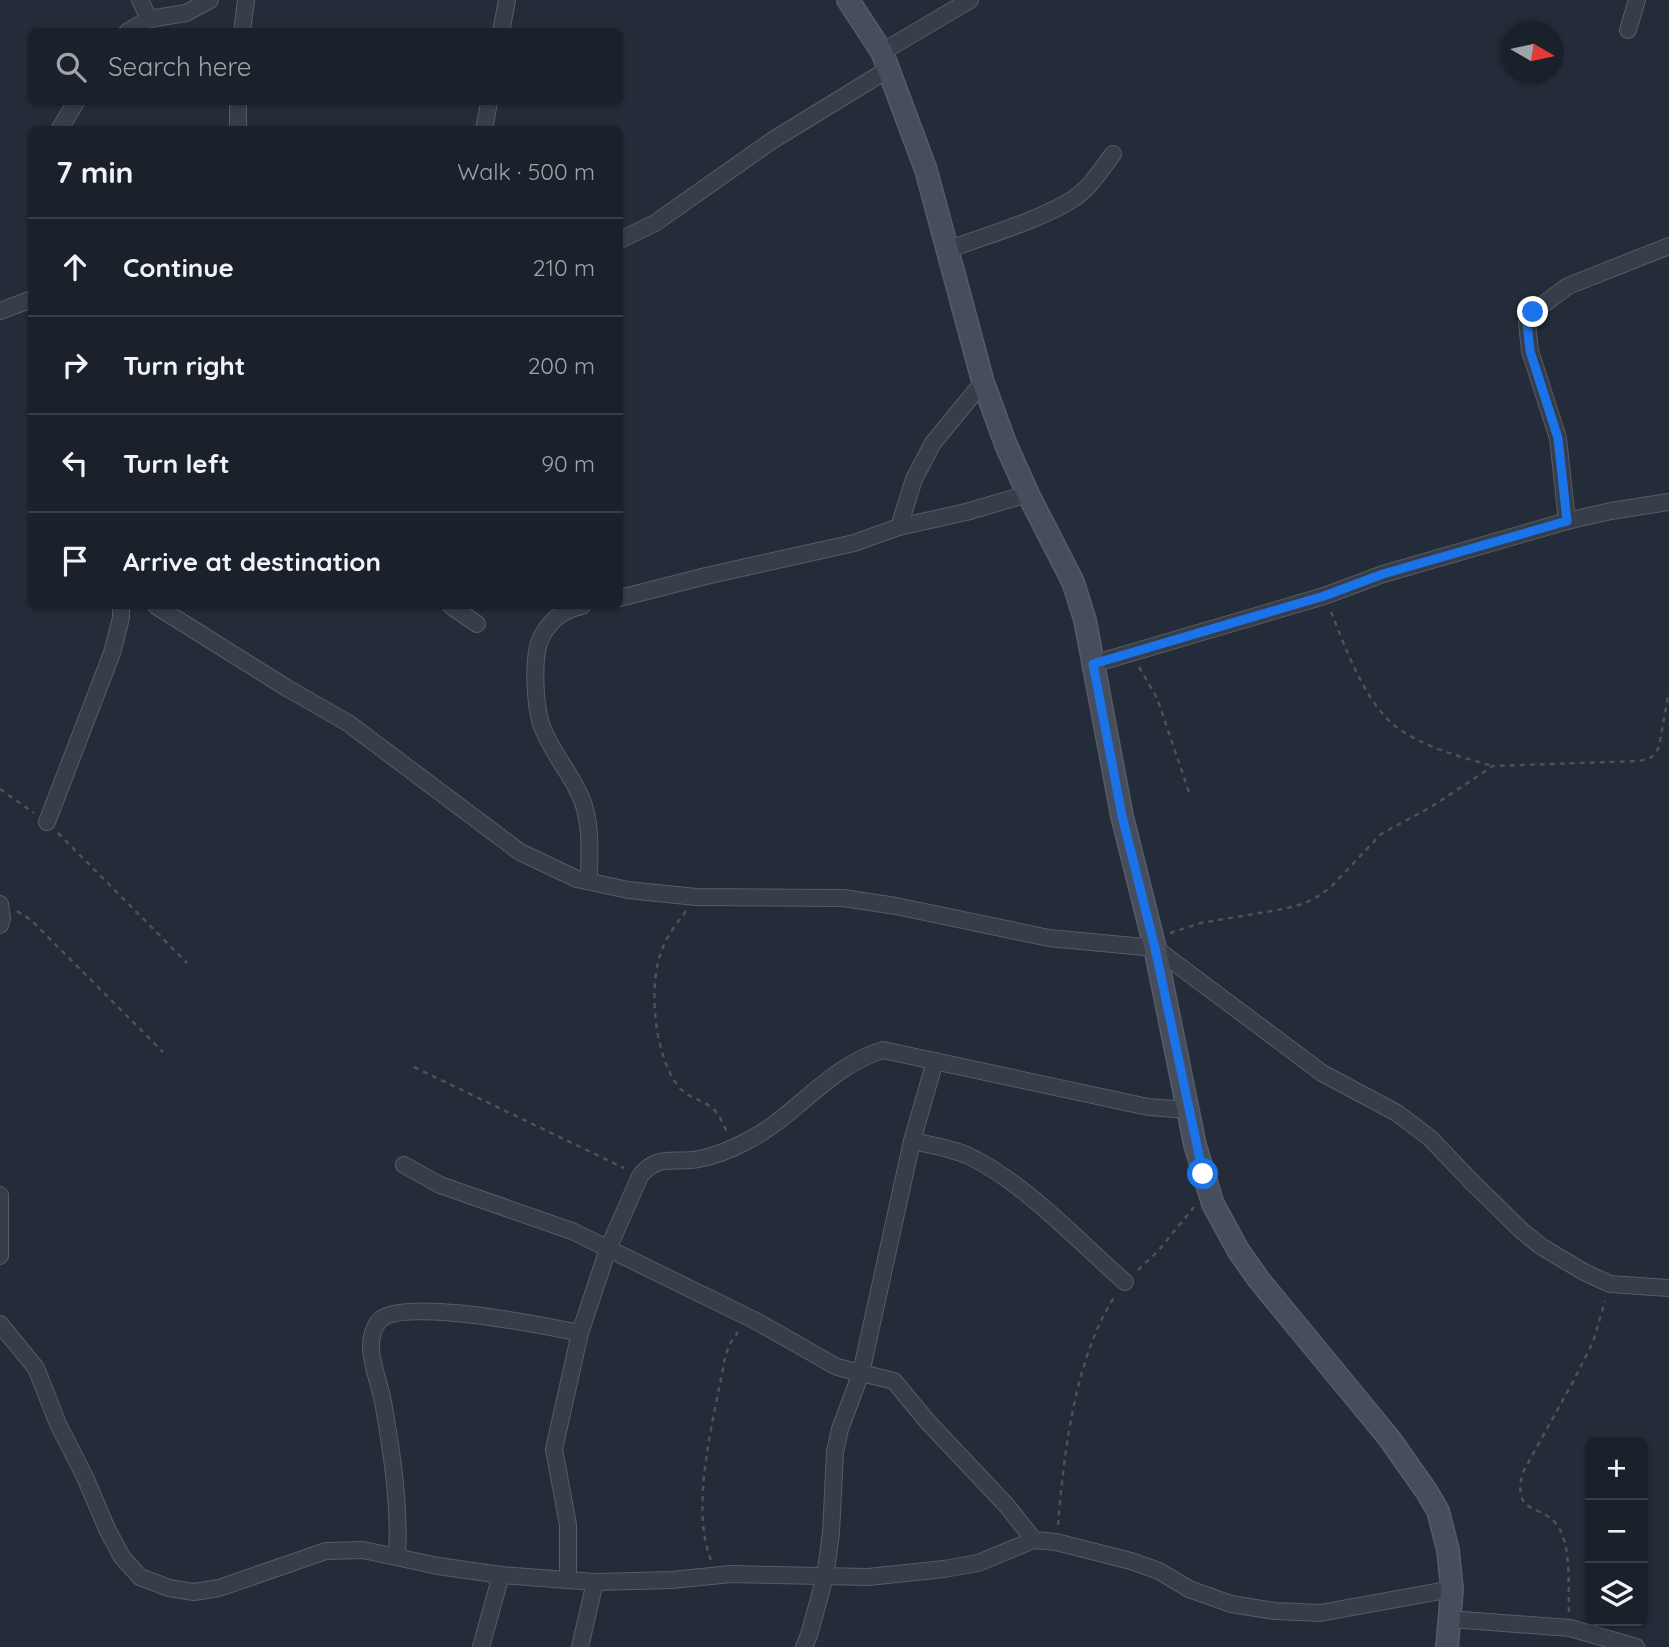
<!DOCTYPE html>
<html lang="en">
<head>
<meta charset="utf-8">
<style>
  body { margin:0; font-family:Quicksand,sans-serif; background:#282e37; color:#f1f3f6 }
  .controls { position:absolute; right:21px; bottom:21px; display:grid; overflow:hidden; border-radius:10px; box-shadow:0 2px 5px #0004 }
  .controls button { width:63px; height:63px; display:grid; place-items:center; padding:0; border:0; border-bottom:2px solid #393e47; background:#1b212b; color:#f1f3f6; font:35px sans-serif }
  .compass { position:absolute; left:1501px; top:21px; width:63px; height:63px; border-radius:50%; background:#1b212b; box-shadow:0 2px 5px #0004; rotate:99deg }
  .stop { position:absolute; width:21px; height:21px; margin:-16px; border:5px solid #1a73e8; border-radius:50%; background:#fff }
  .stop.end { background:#1a73e8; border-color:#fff; box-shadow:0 2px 7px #0008 }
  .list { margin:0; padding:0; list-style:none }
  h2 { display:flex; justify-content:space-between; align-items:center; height:91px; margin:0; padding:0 28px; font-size:30px }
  h2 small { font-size:23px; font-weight:400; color:#a0a3a9 }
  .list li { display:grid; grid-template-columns:46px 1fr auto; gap:21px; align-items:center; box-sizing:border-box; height:98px; padding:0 28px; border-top:2px solid #393e47 }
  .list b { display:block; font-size:26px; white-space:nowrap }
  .list em { font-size:23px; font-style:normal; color:#a0a3a9 }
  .icon { flex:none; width:38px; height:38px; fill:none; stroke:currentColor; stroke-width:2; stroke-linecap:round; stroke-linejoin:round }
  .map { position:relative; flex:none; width:1669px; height:1647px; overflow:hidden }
  .search { position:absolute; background:#1b212b; box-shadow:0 2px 5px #0004; left:28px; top:28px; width:595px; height:77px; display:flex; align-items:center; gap:18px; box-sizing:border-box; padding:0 24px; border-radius:10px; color:#a0a3a9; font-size:26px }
  .panel { position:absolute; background:#1b212b; box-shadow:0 2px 5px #0004; left:28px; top:126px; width:595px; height:483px; border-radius:10px }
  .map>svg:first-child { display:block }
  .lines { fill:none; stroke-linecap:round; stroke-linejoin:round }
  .street-casing { stroke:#565c67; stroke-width:18 }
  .secondary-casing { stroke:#565c67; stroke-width:24 }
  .path { stroke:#465559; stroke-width:2.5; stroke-dasharray:5 5; stroke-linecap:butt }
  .street { stroke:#373e49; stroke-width:16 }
  .secondary { stroke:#464d5c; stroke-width:21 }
  .route { stroke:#1a73e8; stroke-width:9 }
</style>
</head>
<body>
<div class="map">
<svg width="1669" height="1647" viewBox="0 0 1669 1647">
  <rect width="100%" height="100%" fill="#242c39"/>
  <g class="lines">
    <g class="street-casing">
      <g id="street">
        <path d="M140 0 149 19"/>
        <path d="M1628 30 1637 0"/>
        <path d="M127 32 149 19 186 13 210 0"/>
        <path d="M242 32 246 0"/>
        <path d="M501 32 507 0"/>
        <path d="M882 52 970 0"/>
        <path d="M59 130 76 102"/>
        <path d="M238 130V102"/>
        <path d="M484 130 489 102"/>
        <path d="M620 240 655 223 773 140 887 70"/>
        <path d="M947 250C984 236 1041 220 1073 199 1090 188 1101 170 1113 154"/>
        <path d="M0 311 32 299"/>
        <path d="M1567 521 1558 438 1530 351 1527 323 1533 312 1568 286 1669 246"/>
        <path d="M899 527 914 479 933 443 983 382"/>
        <path d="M620 598 706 576 854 543 899 527 966 512 1028 494"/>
        <path d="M156 606 287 688 348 723 520 852 577 879 628 890 696 897 843 898 896 906 1049 938 1155 948 1322 1073 1397 1113 1430 1138 1470 1180 1522 1231 1542 1247 1584 1272 1610 1284 1669 1288"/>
        <path d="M451 606 477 624"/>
        <path d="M582 606C564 609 549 621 541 638 532 657 535 704 541 724 550 751 572 774 582 800 592 825 589 856 589 881"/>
        <path d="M1093 664 1324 596 1383 574 1567 521 1611 511 1669 502"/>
        <path d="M47 822 112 653 121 618V606"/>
        <path d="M0 904 2 918 0 925"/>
        <path d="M912 1141C931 1145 951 1148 969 1156 1025 1183 1078 1241 1125 1282"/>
        <path d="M404 1165 440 1185 572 1231 756 1321 837 1367 894 1381 927 1421 1007 1506 1034 1540"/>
        <path d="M0 1195V1256"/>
        <path d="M0 1324 36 1368 58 1424 85 1477 107 1529 122 1557 140 1577 169 1588 194 1592 219 1588 326 1551 363 1550 438 1566 501 1575 595 1582 672 1580 731 1574 868 1577 944 1569 978 1563 1034 1540 1056 1542 1131 1561 1159 1571 1189 1589 1231 1604 1275 1611 1320 1613 1452 1589"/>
        <path d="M397 1556C400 1505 392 1453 383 1402 380 1385 370 1361 371 1345 371 1337 374 1326 380 1320 404 1297 546 1326 580 1333"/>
        <path d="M568 1579V1525L554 1449 580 1333 608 1249 640 1176C658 1153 674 1164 699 1159 715 1156 734 1148 749 1140 797 1115 828 1067 883 1050L1148 1107 1189 1110"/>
        <path d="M1450 1619 1570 1628 1636 1647"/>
        <path d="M481 1647 501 1575"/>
        <path d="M580 1647 595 1582"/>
        <path d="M804 1647 809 1635 825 1577 831 1533 835 1452 840 1429 861 1373 912 1141 935 1061"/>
      </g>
    </g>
    <g class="secondary-casing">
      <path id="secondary" d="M848 0 882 52 926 170 983 382 1006 445 1028 494 1073 582 1085 620 1122 816 1155 948 1195 1145 1213 1204 1238 1250 1259 1280 1389 1438 1427 1492 1438 1511 1448 1550 1452 1589 1447 1647"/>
    </g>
    <g class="path">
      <path d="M1331 612C1346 649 1367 709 1402 731 1430 749 1461 757 1493 766"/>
      <path d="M1139 667 1157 698 1190 795"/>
      <path d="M0 789 34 813"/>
      <path d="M58 833 187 963"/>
      <path d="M17 911 31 920 163 1052"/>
      <path d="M686 911C678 922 668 934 663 947 647 983 654 1057 679 1087 688 1098 700 1099 711 1107 719 1113 723 1124 728 1134"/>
      <path d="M1170 933 1201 923 1283 909 1303 904 1317 897 1331 887 1381 834 1431 807 1493 766 1638 761C1650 759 1655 757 1659 746L1669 692"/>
      <path d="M414 1067 624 1168"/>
      <path d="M1138 1270 1158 1251 1194 1207"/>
      <path d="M1058 1525C1064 1452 1075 1357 1115 1296"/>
      <path d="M711 1560C689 1505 715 1415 725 1358L729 1345 738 1332"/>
      <path d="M1569 1612C1568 1587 1571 1557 1562 1534 1548 1499 1510 1521 1523 1472L1574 1380 1593 1342 1605 1301"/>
    </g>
    <use href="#street" class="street"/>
    <use href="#secondary" class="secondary"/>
  </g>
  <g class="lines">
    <path class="route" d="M1203 1174 1155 948 1122 816 1093 664 1324 596 1383 574 1567 521 1558 438 1530 351 1527 323 1533 312"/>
  </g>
</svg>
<div class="controls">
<button>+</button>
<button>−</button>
<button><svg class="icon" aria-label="layers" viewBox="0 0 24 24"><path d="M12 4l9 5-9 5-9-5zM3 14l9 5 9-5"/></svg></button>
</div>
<svg class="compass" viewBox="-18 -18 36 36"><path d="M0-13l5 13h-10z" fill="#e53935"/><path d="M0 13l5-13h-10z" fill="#a0a3a9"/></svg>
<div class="stop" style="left:1203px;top:1174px"></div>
<div class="stop end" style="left:1533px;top:312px"></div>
<div class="search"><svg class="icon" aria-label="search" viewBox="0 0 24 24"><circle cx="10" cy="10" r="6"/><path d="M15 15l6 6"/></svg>Search here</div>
<section class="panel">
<h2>7 min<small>Walk · 500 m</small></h2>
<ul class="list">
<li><svg class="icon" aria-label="ahead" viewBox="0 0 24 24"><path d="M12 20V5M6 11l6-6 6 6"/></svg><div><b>Continue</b></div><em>210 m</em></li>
<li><svg class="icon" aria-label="right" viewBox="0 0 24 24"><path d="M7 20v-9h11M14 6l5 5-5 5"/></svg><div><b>Turn right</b></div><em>200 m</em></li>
<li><svg class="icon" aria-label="left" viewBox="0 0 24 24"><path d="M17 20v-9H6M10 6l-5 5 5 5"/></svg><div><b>Turn left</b></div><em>90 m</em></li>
<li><svg class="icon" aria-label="arrive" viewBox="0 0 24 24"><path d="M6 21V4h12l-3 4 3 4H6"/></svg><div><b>Arrive at destination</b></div></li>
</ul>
</section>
</div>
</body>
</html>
